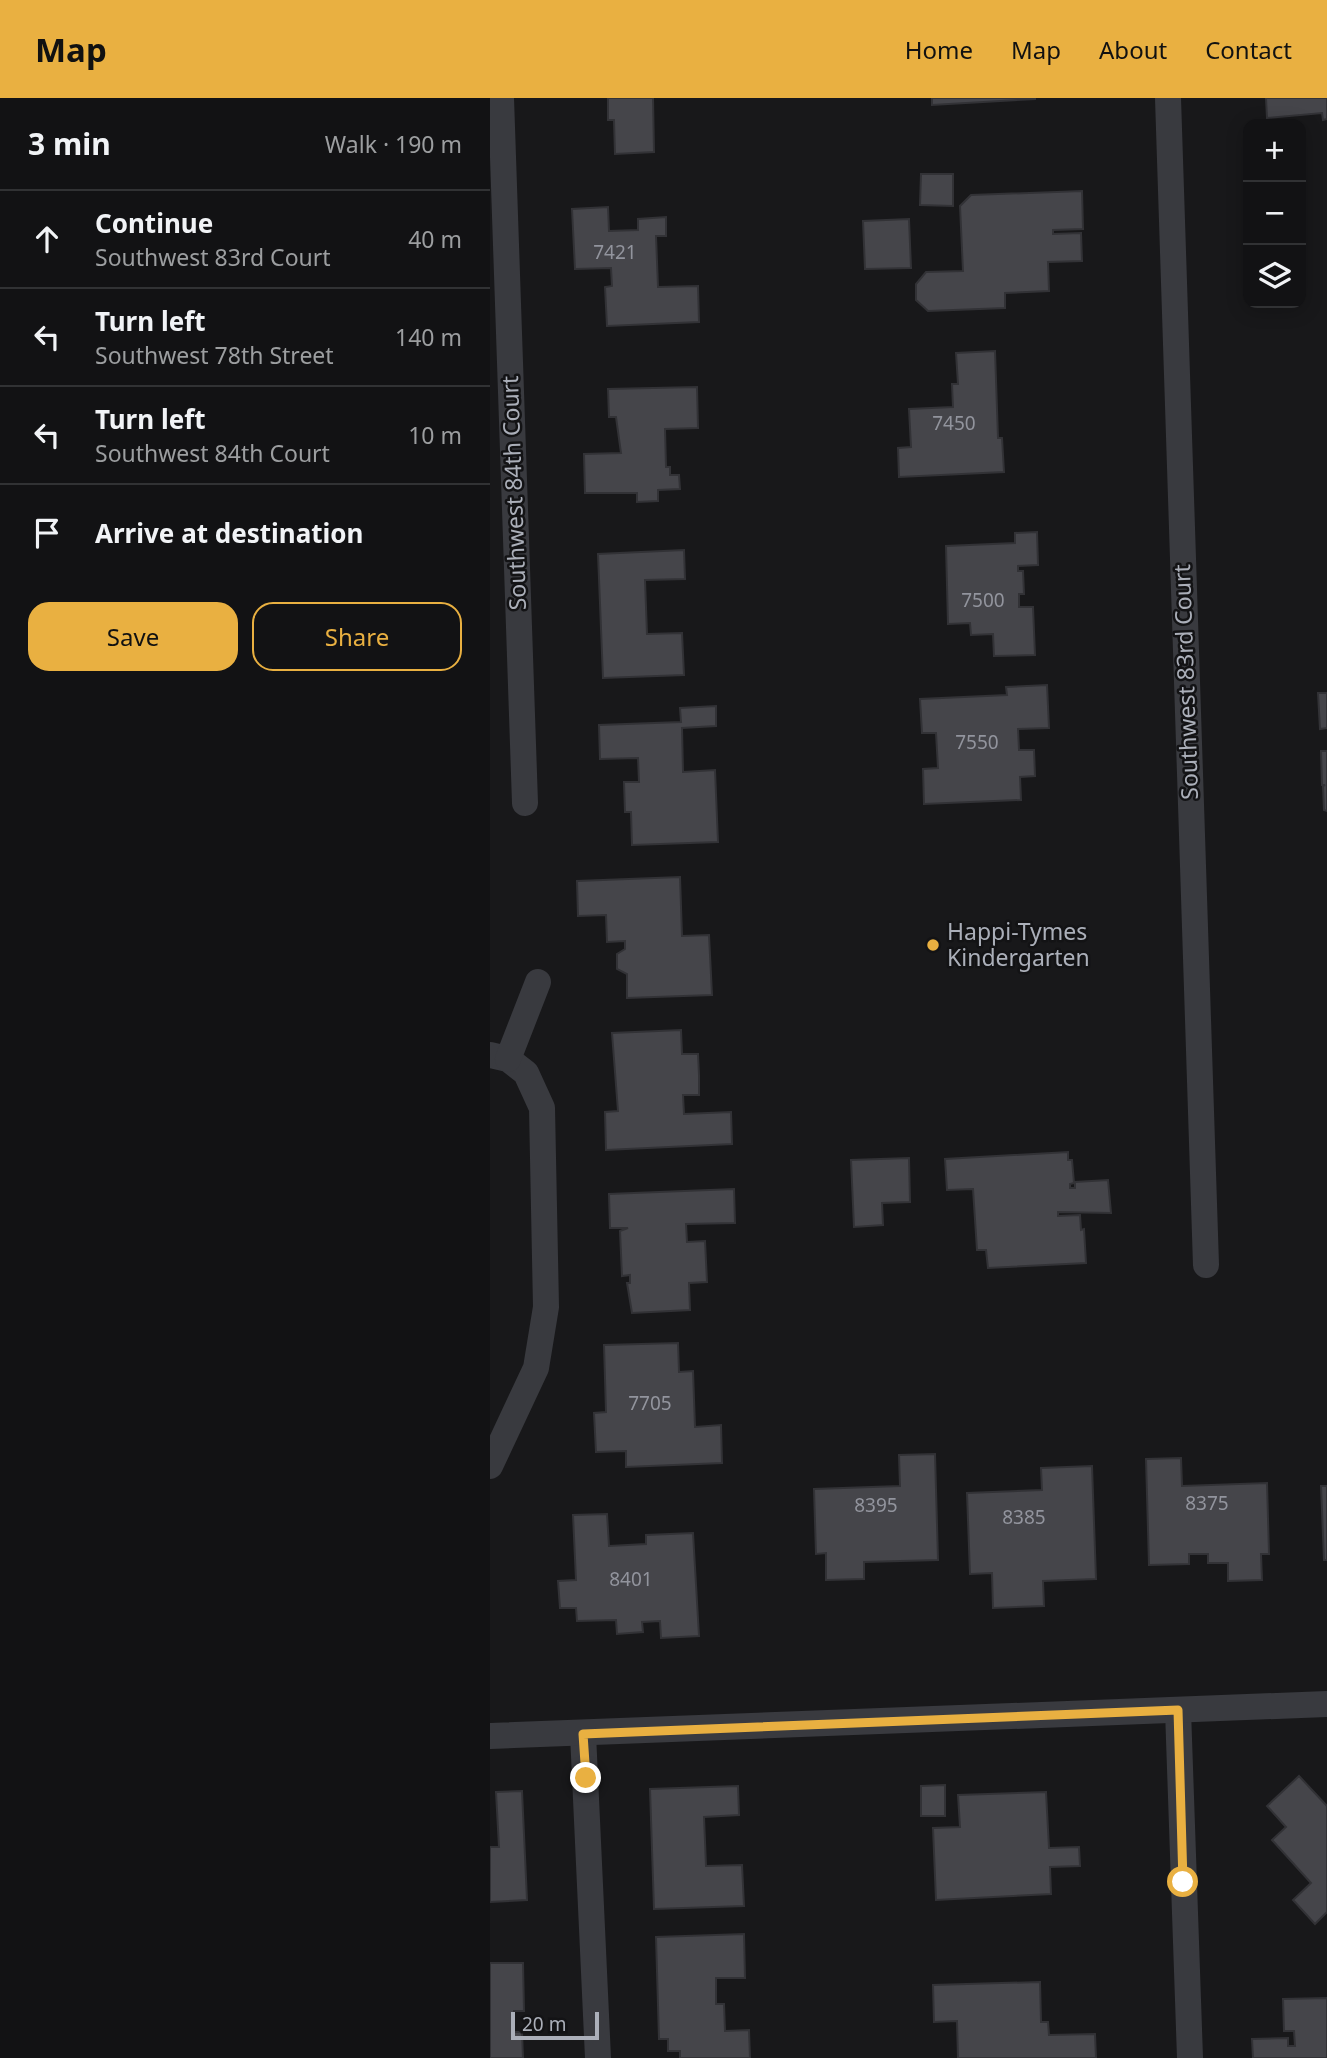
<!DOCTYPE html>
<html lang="en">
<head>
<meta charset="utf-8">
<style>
  body { margin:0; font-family:"Noto Sans",sans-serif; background:#1f2022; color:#f1f3f6 }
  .controls { position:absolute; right:21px; top:21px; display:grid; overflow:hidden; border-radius:14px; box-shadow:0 4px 18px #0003 }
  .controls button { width:63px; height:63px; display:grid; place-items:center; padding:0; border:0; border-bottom:2px solid #313234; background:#121214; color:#f1f3f6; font:35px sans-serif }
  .scale { position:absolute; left:21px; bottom:18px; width:88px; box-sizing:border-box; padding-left:7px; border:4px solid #abafb9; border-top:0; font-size:19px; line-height:24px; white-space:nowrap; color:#abafb9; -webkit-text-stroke:5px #131315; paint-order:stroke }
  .stop { position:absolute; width:21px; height:21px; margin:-16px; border:5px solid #e9b041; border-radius:50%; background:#fff }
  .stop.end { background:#e9b041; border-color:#fff; box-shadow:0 2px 7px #0008 }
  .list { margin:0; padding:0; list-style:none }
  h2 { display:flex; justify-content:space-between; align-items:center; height:91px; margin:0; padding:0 28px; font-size:30px }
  h2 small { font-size:23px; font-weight:400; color:#9c9ea0 }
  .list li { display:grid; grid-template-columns:46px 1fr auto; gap:21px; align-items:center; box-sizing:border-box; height:98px; padding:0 28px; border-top:2px solid #313234 }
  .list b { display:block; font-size:26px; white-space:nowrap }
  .list p { margin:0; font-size:23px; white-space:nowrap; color:#9c9ea0 }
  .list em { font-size:23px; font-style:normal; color:#9c9ea0 }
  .actions { display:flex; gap:14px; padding:21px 28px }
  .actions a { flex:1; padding:16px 0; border:2px solid #e9b041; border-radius:21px; text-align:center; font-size:24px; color:#e9b041 }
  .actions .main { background:#e9b041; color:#111 }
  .icon { flex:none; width:38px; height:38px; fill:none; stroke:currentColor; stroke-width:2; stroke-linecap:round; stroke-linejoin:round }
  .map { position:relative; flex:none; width:837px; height:1960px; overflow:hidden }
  header { display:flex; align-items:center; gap:42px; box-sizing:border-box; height:98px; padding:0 35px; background:#e9b041; color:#111 }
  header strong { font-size:33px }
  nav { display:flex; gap:38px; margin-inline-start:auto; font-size:24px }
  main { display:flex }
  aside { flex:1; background:#121214 }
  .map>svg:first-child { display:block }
  .building { fill:#45454a; stroke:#323236; stroke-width:2 }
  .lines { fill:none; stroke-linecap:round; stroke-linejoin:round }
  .street { stroke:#393a3f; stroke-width:26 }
  .route { stroke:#e9b041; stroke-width:9 }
  .poi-dot { fill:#e9b041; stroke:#131315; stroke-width:2.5 }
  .labels { text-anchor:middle; stroke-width:5; stroke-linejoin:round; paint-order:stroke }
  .number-label { font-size:19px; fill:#92949d }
  .street-label { font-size:23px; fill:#abafb9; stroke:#131315 }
  .poi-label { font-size:23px; fill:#abafb9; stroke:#131315; text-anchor:start }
</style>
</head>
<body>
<header>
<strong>Map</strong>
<nav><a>Home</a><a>Map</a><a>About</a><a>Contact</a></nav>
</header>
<main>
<aside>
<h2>3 min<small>Walk · 190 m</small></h2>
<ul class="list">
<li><svg class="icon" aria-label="ahead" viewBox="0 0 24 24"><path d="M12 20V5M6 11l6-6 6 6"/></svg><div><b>Continue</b><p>Southwest 83rd Court</p></div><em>40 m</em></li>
<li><svg class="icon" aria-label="left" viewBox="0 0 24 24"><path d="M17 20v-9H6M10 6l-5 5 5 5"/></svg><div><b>Turn left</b><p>Southwest 78th Street</p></div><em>140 m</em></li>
<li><svg class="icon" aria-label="left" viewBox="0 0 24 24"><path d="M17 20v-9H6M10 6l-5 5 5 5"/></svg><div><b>Turn left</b><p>Southwest 84th Court</p></div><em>10 m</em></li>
<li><svg class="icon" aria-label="arrive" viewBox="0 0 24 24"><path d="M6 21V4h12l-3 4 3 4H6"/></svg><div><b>Arrive at destination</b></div></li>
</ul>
<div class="actions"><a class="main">Save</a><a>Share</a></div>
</aside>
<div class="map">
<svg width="837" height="1960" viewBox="0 0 837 1960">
  <rect width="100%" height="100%" fill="#18181a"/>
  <g class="building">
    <path d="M118 0H163L164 54 125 56 124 22H118Z"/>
    <path d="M442 0H545V1L442 7Z"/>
    <path d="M776 0H837V21L833 22 832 15 777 20Z"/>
    <path d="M431 76H463V108L430 107Z"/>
    <path d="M592 93 593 131 563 132V136L591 135 592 163 558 164 559 193 515 195V210L438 213 426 202V186L436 174 473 173 470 108 481 97Z"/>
    <path d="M118 109 119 133 148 132V121L176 119V138H166L168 189 208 188 209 224 117 228 115 189 122 188 121 170 85 171 82 111Z"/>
    <path d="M419 121 421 170 375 171 373 123Z"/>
    <path d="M505 253 508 340H512L514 374 409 379 408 350 421 349 419 311 463 309 462 286H468L466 255Z"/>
    <path d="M207 289 208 330 175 331 176 369H180V377H189L190 391 168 392V403L147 404V395H95L94 356 131 355 126 319H119L118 291Z"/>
    <path d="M547 434 548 467 528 468V473H533L534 496H529V509H543L545 557 504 558 503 536 481 537 480 525 458 526 456 448 525 445V435Z"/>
    <path d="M194 452 195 481 155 482 157 536 192 535 194 577 113 580 108 456Z"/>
    <path d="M557 587 559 630 528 631 529 652H544L545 678 530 679 531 702 434 706 433 671 448 670 446 635H432L430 601 517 597 516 589Z"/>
    <path d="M828 595H837V630L830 631Z"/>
    <path d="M226 608V628L192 630 193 674 225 672 228 744 142 747 141 714H135L134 684H149L148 660 110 661 109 627 191 624 190 610Z"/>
    <path d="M831 653H837V713L834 712 833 688 835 687H832Z"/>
    <path d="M190 779 192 838 219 837 222 897 137 900V876L127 871V856L135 851V843L117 844 116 817 88 818 87 783Z"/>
    <path d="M191 932 192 956H208L209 977V997H193L194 1016 241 1014 242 1046 116 1052 115 1014 128 1013 122 935Z"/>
    <path d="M578 1054V1062H582L584 1085 580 1086V1090H585V1084L618 1082 621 1115 568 1114V1118L590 1117 591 1132 594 1131 596 1165 498 1170 496 1152H487L483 1091 457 1092 455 1061Z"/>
    <path d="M419 1060 420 1104 392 1105 393 1127 364 1129 361 1062Z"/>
    <path d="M244 1091 245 1125 196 1126 197 1144 215 1143 217 1184 199 1185 200 1212 142 1215 137 1185H140V1177L132 1178 130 1133 138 1130H120L119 1096Z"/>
    <path d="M188 1245 189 1274 203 1273 205 1329 231 1327 232 1365 136 1369V1353L106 1354 104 1315 116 1314 114 1247Z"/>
    <path d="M445 1356 448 1462 374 1464V1481L336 1482V1455L326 1456 324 1391 410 1388 409 1357Z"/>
    <path d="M691 1360 692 1388 777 1385 779 1456H771L772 1482 738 1483V1465H718V1456H699V1466L659 1467 656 1361Z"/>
    <path d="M602 1368 606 1481 553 1483 554 1508 503 1510 502 1475 480 1476 477 1395 552 1392 551 1370Z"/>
    <path d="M831 1388H837V1462H834Z"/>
    <path d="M117 1416 119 1448 156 1446V1437L203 1435 209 1538 171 1540 170 1523 152 1524 153 1534 127 1536 126 1522 87 1523 86 1510H70L68 1483 86 1482 83 1417Z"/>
    <path d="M809 1678 837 1708V1814L825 1826 803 1802 821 1785 782 1742 796 1729 777 1708Z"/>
    <path d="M455 1687V1718H431V1688Z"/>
    <path d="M248 1688 249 1717 214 1719 216 1768 252 1767 254 1808 164 1811 160 1691Z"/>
    <path d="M32 1693 37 1802 0 1804V1749H9L6 1694Z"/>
    <path d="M556 1694 559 1750 589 1749 590 1768 560 1769 561 1796 446 1802 443 1730 470 1729 468 1697Z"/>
    <path d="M254 1836 255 1880H226V1906H234L235 1933 259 1932 260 1960H190V1953H178V1941H169L166 1839Z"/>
    <path d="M0 1865H33L34 1913H24V1934H32L33 1960H0Z"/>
    <path d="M550 1884 551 1924H558L559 1937 605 1936 606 1960H468L467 1923 444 1924 443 1887Z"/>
    <path d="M837 1900V1960H763L762 1941 798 1940V1948H805L804 1933H794L793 1901Z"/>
  </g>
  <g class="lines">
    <g class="street">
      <path d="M11 0 35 705"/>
      <path d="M678 0 716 1167"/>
      <path d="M0 957 18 961 36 975 52 1010 56 1209 46 1270 0 1368"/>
      <path d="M18 961 48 884"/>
      <path d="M688 1612 700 1960"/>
      <path d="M93 1636 108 1960"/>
      <path d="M0 1638 837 1606"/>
    </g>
  </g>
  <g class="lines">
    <path class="route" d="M96 1680 93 1636 688 1612 693 1784"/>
  </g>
  <circle class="poi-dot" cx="443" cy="847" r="7"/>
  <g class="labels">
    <g class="number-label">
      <text x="125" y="161">7421</text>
      <text x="464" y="332">7450</text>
      <text x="493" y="509">7500</text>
      <text x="487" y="651">7550</text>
      <text x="160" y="1312">7705</text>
      <text x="717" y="1412">8375</text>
      <text x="386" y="1414">8395</text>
      <text x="534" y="1426">8385</text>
      <text x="141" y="1488">8401</text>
    </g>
    <g class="street-label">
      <text transform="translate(24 395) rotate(-92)" y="8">Southwest 84th Court</text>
      <text transform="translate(696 584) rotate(-92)" y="8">Southwest 83rd Court</text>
    </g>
    <g class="poi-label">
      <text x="457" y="842">Happi-Tymes<tspan x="457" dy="26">Kindergarten</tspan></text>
    </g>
  </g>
</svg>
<div class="controls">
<button>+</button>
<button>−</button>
<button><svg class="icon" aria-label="layers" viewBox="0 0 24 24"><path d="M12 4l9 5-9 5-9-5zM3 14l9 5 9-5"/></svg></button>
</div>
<div class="scale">20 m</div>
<div class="stop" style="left:693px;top:1784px"></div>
<div class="stop end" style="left:96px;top:1680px"></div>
</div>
</main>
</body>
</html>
